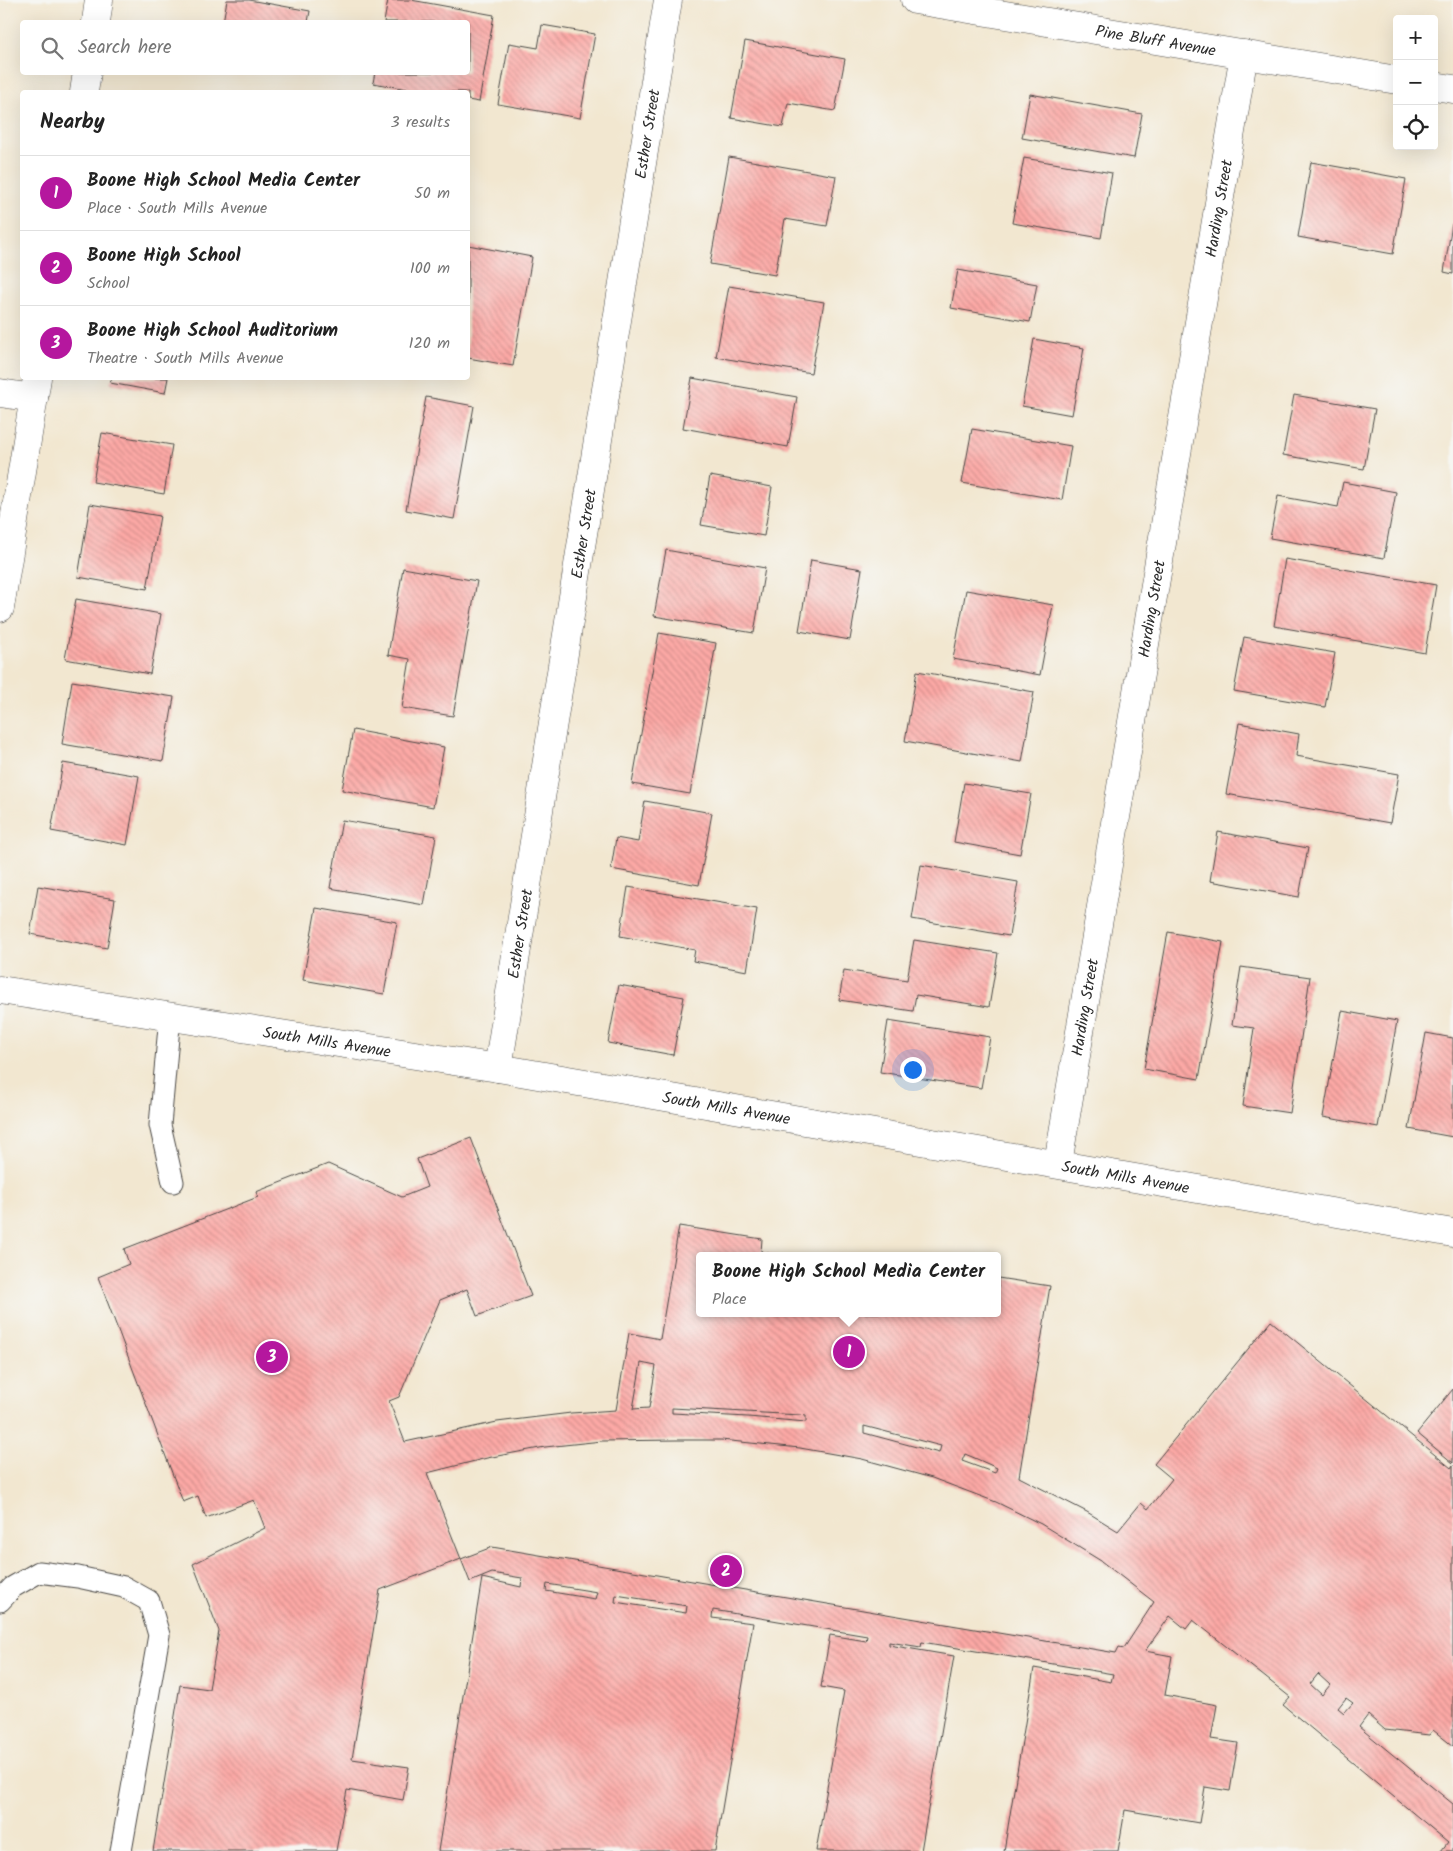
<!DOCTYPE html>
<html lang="en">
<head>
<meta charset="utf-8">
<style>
  body { margin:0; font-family:Kalam,sans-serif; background:#f6f6f6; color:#222 }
  .controls { position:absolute; right:15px; top:15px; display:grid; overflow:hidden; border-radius:5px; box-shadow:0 5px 20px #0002 }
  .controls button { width:45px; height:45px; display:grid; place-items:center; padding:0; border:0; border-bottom:1px solid #e0e0e0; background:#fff; color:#222; font:25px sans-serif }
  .you { position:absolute; left:912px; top:1069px; width:18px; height:18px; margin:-12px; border:4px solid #fff; border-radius:50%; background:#1a73e8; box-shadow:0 0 0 8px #1a73e833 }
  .badge { display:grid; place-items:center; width:32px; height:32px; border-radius:50%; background:#b5179e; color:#fff; font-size:16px; font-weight:700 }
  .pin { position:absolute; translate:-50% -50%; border:2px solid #fff; box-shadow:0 1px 5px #0006 }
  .popup { position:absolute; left:696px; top:1252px; width:305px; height:65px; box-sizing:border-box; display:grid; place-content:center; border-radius:5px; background:#fff; filter:drop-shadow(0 1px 4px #0005); font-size:16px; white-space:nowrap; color:#767676 }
  .popup b { font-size:19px; color:#222 }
  .popup::after { content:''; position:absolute; left:50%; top:100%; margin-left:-10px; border:10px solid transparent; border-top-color:#fff }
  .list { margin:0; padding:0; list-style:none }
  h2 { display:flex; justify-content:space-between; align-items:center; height:65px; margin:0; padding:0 20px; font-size:21px }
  h2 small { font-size:16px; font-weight:400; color:#767676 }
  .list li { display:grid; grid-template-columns:32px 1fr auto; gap:15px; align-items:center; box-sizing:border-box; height:75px; padding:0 20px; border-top:1px solid #e0e0e0 }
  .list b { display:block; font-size:19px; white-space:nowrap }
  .list p { margin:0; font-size:16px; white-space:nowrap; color:#767676 }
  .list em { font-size:16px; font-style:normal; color:#767676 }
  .icon { flex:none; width:28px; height:28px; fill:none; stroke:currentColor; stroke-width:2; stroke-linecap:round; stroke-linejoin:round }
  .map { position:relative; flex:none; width:1453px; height:1851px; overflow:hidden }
  .search { position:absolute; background:#fff; box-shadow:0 5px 20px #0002; left:20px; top:20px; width:450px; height:55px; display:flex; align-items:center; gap:12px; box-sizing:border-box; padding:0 18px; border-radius:5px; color:#767676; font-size:19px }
  .panel { position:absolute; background:#fff; box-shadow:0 5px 20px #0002; left:20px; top:90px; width:450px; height:290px; border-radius:5px }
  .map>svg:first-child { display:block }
  .building { fill:url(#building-back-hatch); fill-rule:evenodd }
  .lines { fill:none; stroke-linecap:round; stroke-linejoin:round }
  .service-casing { stroke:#494744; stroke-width:23 }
  .minor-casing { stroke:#494744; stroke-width:29 }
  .tertiary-casing { stroke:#494744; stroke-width:29 }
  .service { stroke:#fff; stroke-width:21 }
  .minor { stroke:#fff; stroke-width:28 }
  .tertiary { stroke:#fff; stroke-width:28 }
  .labels { text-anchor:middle; stroke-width:4.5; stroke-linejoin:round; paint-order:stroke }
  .street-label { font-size:16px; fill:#2b2b2b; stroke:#f6f6f2 }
</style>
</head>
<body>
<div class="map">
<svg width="1453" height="1851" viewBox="0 0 1453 1851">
  <defs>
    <pattern id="building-back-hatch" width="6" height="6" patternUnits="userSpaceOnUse" patternTransform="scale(1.25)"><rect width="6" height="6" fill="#fda9a6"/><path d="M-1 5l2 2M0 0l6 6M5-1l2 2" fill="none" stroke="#cd8a87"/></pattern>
  </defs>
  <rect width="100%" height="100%" fill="#f6f6f2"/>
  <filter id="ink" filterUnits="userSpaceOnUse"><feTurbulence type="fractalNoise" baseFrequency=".02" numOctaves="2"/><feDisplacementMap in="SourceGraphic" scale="10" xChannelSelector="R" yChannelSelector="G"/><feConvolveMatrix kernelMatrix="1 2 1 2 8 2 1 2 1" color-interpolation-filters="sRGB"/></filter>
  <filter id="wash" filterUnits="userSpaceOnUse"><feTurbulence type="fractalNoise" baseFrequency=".0096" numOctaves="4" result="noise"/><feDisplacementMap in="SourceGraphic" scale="20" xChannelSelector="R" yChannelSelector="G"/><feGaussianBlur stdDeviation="1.12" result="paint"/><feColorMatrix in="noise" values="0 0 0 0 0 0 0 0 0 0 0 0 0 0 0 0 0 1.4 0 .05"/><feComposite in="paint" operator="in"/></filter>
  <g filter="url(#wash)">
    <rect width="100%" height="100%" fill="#f2e7d0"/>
    <g id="blocks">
      <g class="building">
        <path d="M227 0H249L310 11 308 22H223Z"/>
        <path d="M388 0H411L494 15 479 102 468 100V92H425L373 83 375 72H468V22H384Z"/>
        <path d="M542 25 595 34 580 118 498 104 509 43 538 48Z"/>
        <path d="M745 41 845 59 835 111 788 103 783 127 731 118Z"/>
        <path d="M1030 94 1142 114 1134 158 1022 138Z"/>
        <path d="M729 157 836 176 827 226 785 219 775 275 710 264Z"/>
        <path d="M1024 158 1112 173 1101 238 1012 223Z"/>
        <path d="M1311 162 1406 179 1393 254 1298 237Z"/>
        <path d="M1452 224H1453V274L1444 272Z"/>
        <path d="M468 245 532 257 513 366 468 358Z"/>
        <path d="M958 270 1037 284 1030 322 951 308Z"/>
        <path d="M729 286 824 302 811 373 716 357Z"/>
        <path d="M1034 339 1084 348 1072 415 1022 406Z"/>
        <path d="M112 378H168L165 393 110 383Z"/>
        <path d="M692 378 797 397 788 447 683 428Z"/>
        <path d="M1294 395 1375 409 1364 469 1283 455Z"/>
        <path d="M426 397 474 406 454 519 406 510Z"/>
        <path d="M972 429 1071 446 1062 500 962 483Z"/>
        <path d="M102 433 172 445 164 494 93 482Z"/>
        <path d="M710 476 772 487 764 536 701 525Z"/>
        <path d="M1343 482 1396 492 1384 558 1270 538 1278 496 1338 507Z"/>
        <path d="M90 504 160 516 147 589 78 577Z"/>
        <path d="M666 550 765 568 754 633 654 616Z"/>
        <path d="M1285 559 1436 585 1425 653 1274 626Z"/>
        <path d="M811 560 862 569 850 640 799 631Z"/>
        <path d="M403 568 477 581 453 716 402 708 410 659 388 655Z"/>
        <path d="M966 590 1053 605 1040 675 953 659Z"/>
        <path d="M76 599 161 614 150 674 65 659Z"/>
        <path d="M659 633 716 643 690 794 632 784Z"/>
        <path d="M1244 637 1335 653 1325 707 1234 691Z"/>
        <path d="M917 671 1034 692 1022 762 905 741Z"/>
        <path d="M72 681 174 697 163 761 62 744Z"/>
        <path d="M1239 723 1299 734 1296 756 1399 774 1390 823 1226 794Z"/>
        <path d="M353 730 444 747 433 807 342 790Z"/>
        <path d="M63 763 139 776 127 845 51 831Z"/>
        <path d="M964 783 1031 794 1020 854 954 842Z"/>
        <path d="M645 801 712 813 699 885 611 869 616 838 638 842Z"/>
        <path d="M342 820 436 836 424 905 330 888Z"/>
        <path d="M1218 832 1308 848 1299 897 1210 881Z"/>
        <path d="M921 865 1018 882 1009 936 912 919Z"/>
        <path d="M38 886 115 899 107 948 30 934Z"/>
        <path d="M628 887 757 909 747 971 693 961 695 950 620 936Z"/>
        <path d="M316 908 397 922 384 994 303 980Z"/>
        <path d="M1168 932 1223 942 1199 1079 1144 1069Z"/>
        <path d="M914 940 998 953 989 1007 916 995 913 1011 839 1000 844 970 907 980Z"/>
        <path d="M1241 967 1310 977 1290 1113 1243 1106 1254 1028 1232 1025Z"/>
        <path d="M619 985 684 997 673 1055 608 1043Z"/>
        <path d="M1342 1011 1397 1021 1378 1127 1323 1117Z"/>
        <path d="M888 1021 990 1037 981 1088 880 1072Z"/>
        <path d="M1426 1033 1453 1038V1137L1409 1129Z"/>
        <path d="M471 1138 531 1296 477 1316 467 1289 440 1300 399 1397 389 1401 405 1442 497 1422 571 1413 616 1410 629 1333 660 1339 679 1226 762 1239 761 1252 778 1255 700 1256V1313H998V1278L1050 1286 1019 1477 1087 1512 1118 1531 1141 1503 1148 1509 1172 1479 1154 1464 1271 1321 1451 1468 1453 1465V1746L1433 1730 1429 1735 1385 1730 1368 1715 1359 1727 1453 1804V1851H1441L1448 1842 1283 1705 1290 1697 1193 1620 1186 1629 1170 1616 1145 1651 1172 1656 1165 1695 1217 1705 1211 1739 1238 1743 1230 1791 1205 1787 1199 1823 1125 1810 1118 1851H1004L1034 1668 1111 1682 1113 1674 922 1642 921 1647 889 1642V1645L954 1656 921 1851H816L844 1691 821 1687 830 1635 866 1641 867 1636 713 1610 712 1618 753 1623 715 1851H438L482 1578 521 1587 522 1578 492 1573 470 1582 461 1559 492 1547 1116 1653 1119 1647 1124 1648 1154 1602 1101 1561 1041 1524 996 1502 932 1478 862 1459 800 1448 721 1440H676L602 1441 545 1447 487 1458 427 1473 461 1559 380 1590 352 1759 409 1767 403 1800 347 1790 336 1851H153L180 1685 209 1689 219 1631 193 1564 265 1528 254 1500 206 1518 198 1496 183 1502 98 1277 129 1264 124 1249 258 1197 256 1192 328 1164 402 1197 427 1187 417 1159ZM641 1363 656 1366 649 1408 633 1409ZM672 1408 800 1415 806 1416V1422L748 1417 672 1413ZM864 1426 941 1446 939 1453 864 1433ZM965 1454 977 1459 997 1468 995 1473 962 1461ZM547 1584 597 1592 595 1599 546 1591ZM616 1595 687 1606 686 1613 615 1602ZM1318 1674 1330 1685 1322 1695 1310 1684ZM1346 1698 1353 1703 1344 1713 1338 1708Z"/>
        <path d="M1453 1389V1463L1417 1433Z"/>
      </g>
    </g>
  </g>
  <g filter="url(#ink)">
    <use href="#blocks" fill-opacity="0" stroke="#494744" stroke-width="1"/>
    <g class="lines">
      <g class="service-casing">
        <g id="service">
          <path d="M170 1016 160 1125 173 1182"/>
          <path d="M0 1601 13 1587 39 1572 78 1577 124 1587 149 1601 159 1635 121 1851"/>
        </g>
      </g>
      <g class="minor-casing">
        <g id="minor">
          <path id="s1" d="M915 0 1397 80"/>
          <path d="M1434 86 1453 89"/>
          <path d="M0 393 34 398"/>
          <path id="s2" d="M0 990 498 1068 1453 1233"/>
          <path id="s3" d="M498 1068 668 0"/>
          <path id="s4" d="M1058 1163 1244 54"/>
        </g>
      </g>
      <g class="tertiary-casing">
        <g id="tertiary">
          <path d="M96 22 99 0"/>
          <path d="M84 92 87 72"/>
          <path d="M0 608 37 378"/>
        </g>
      </g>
      <use href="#service" class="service"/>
      <use href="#minor" class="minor"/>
      <use href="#tertiary" class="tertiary"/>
    </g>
  </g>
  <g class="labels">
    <g class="street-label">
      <text dy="6" stroke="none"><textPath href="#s1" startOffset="244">Pine Bluff Avenue</textPath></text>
      <text dy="6" stroke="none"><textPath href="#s3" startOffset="946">Esther Street</textPath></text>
      <text dy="6" stroke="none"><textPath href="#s4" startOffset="968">Harding Street</textPath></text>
      <text dy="6" stroke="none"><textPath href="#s3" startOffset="541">Esther Street</textPath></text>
      <text dy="6" stroke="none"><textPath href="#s4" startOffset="562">Harding Street</textPath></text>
      <text dy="6" stroke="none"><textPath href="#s3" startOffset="136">Esther Street</textPath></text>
      <text dy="6" stroke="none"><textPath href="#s4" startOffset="158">Harding Street</textPath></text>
      <text dy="6" stroke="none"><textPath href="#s2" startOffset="331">South Mills Avenue</textPath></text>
      <text dy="6" stroke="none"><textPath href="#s2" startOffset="736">South Mills Avenue</textPath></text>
      <text dy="6" stroke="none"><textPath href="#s2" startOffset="1141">South Mills Avenue</textPath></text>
    </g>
  </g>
</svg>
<div class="controls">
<button>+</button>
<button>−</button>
<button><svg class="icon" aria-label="locate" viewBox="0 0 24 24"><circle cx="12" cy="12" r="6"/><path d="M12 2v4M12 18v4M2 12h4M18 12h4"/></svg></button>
</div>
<div class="you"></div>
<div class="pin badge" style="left:849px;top:1352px">1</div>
<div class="popup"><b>Boone High School Media Center</b>Place</div>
<div class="pin badge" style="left:726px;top:1571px">2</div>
<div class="pin badge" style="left:272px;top:1357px">3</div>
<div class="search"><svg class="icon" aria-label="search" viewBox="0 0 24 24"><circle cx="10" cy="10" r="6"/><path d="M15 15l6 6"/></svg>Search here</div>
<section class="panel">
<h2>Nearby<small>3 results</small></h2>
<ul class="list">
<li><span class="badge">1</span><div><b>Boone High School Media Center</b><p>Place · South Mills Avenue</p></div><em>50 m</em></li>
<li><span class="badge">2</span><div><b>Boone High School</b><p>School</p></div><em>100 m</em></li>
<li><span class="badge">3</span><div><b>Boone High School Auditorium</b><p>Theatre · South Mills Avenue</p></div><em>120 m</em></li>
</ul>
</section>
</div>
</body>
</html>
